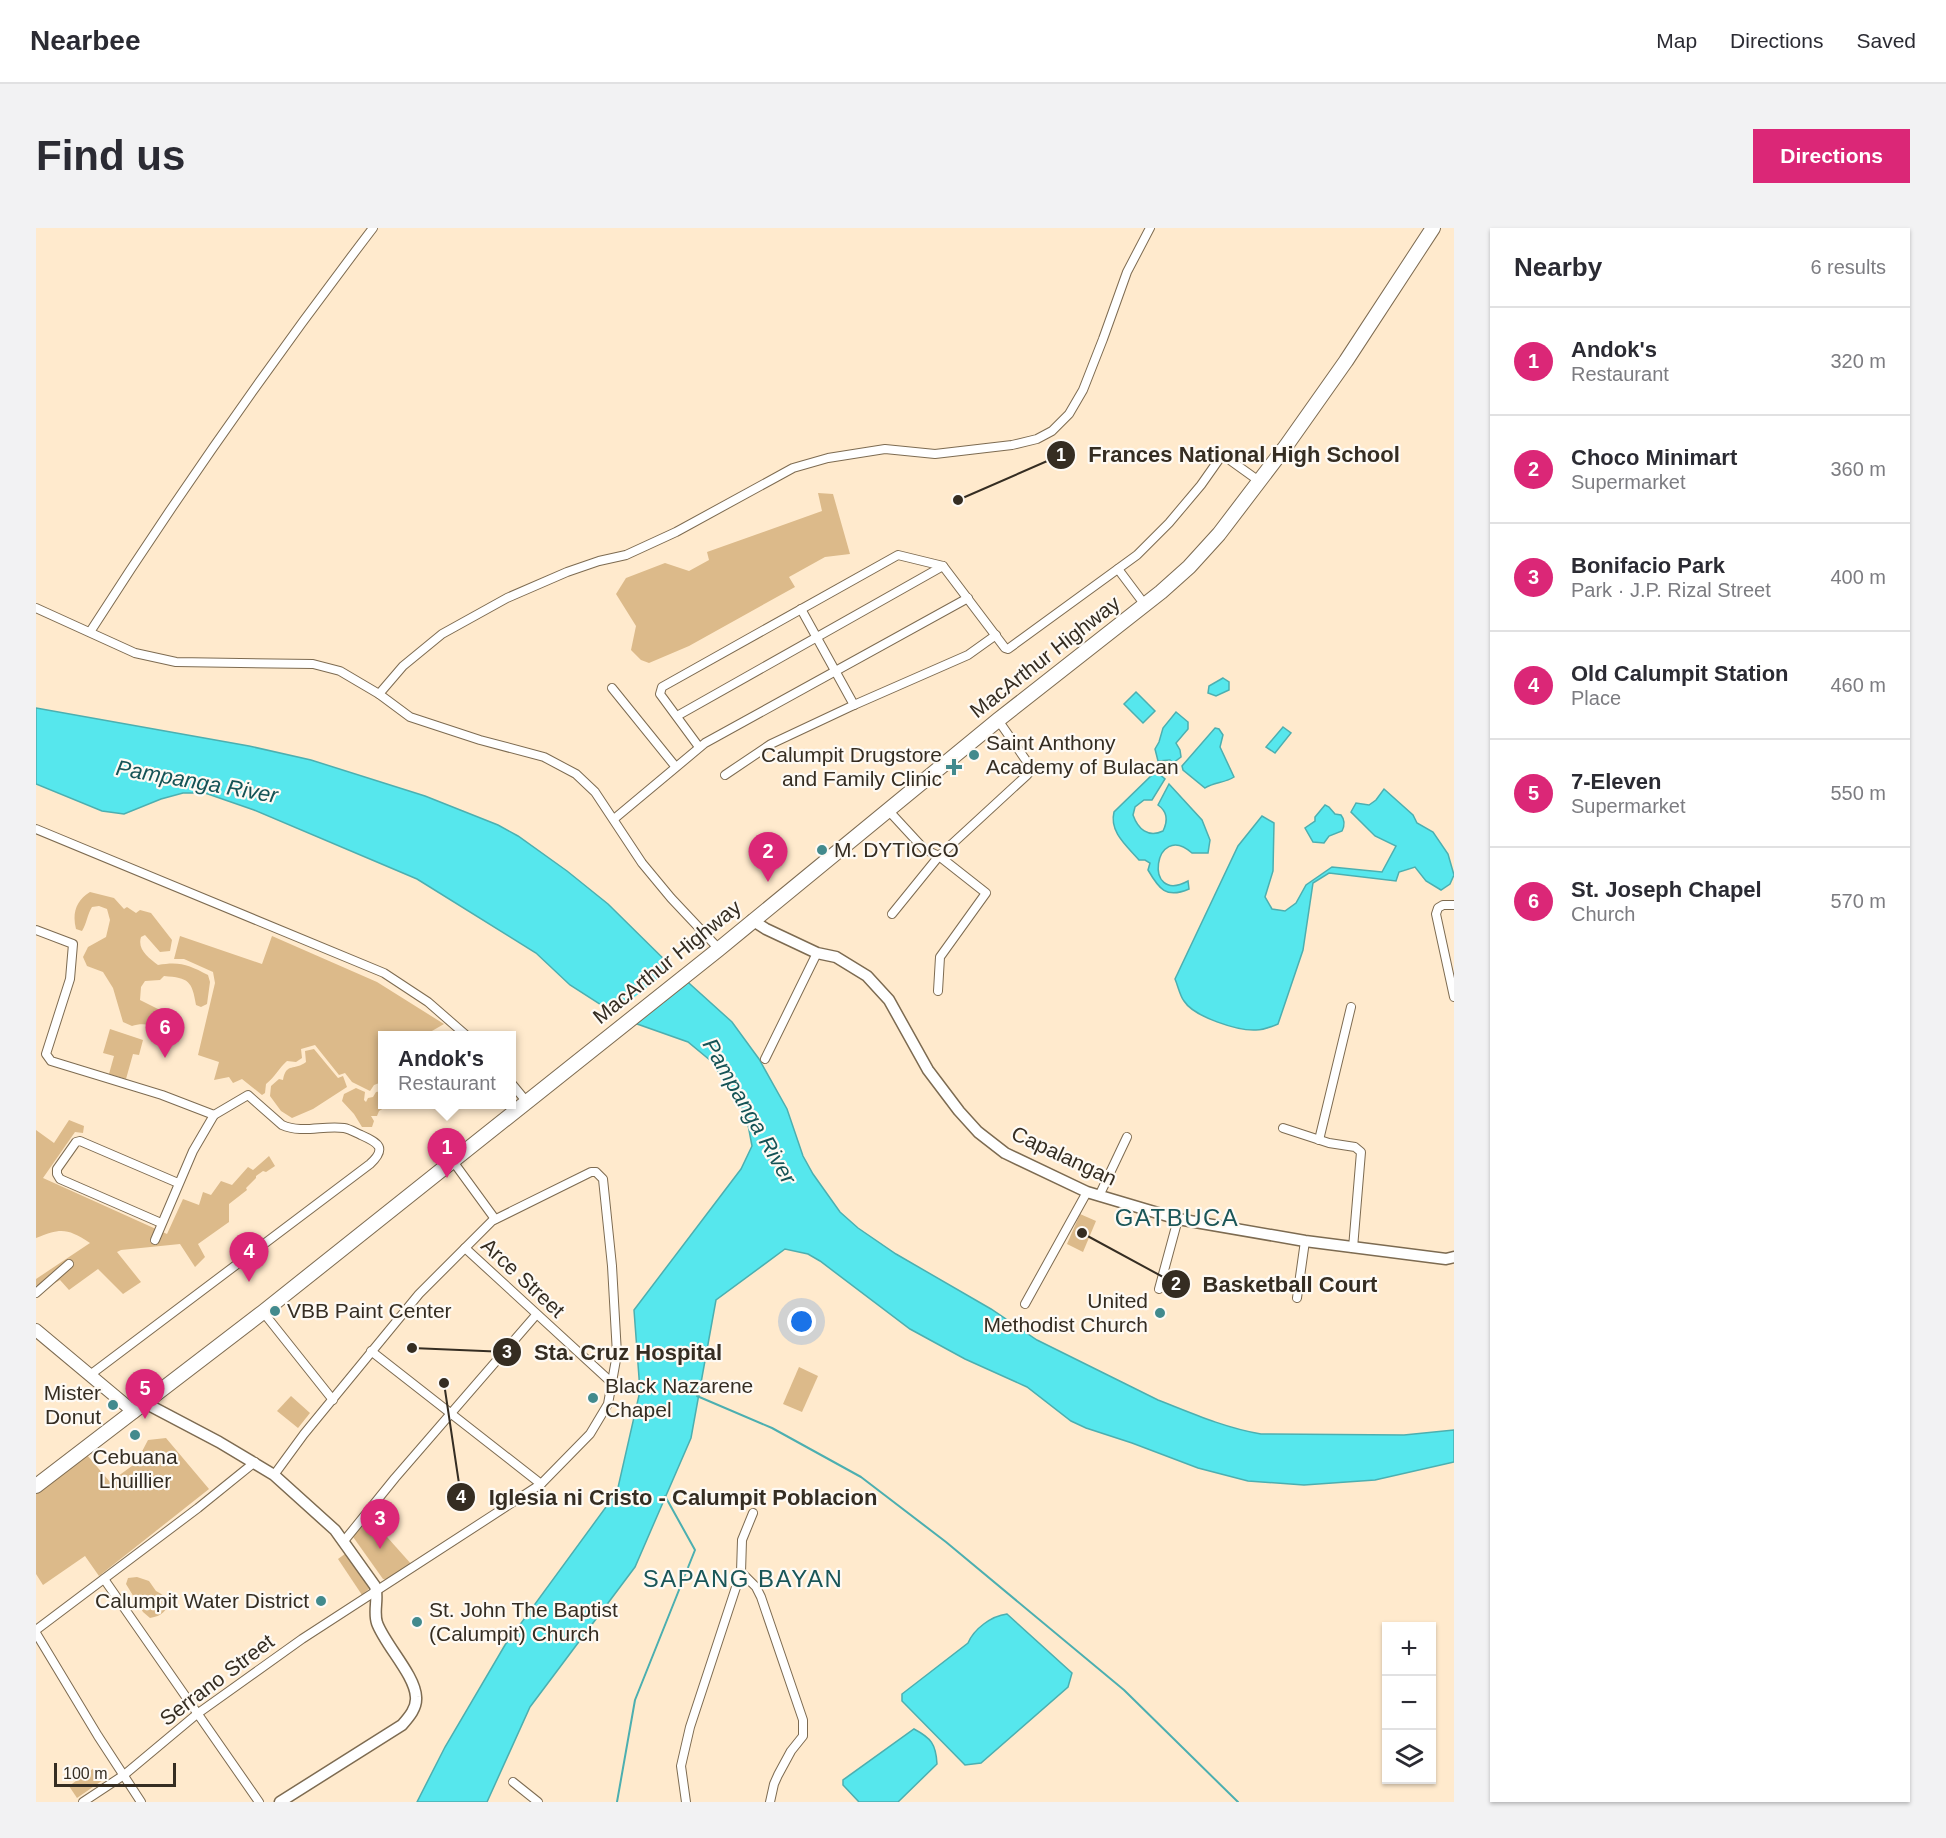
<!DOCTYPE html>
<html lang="en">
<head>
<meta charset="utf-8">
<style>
  body { margin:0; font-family:Arial,sans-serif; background:#f2f2f3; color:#2b2b33 }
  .controls { position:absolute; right:18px; bottom:18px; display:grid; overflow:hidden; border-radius:0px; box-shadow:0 2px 4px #0004 }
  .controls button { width:54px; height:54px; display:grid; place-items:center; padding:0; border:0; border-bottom:2px solid #e1e1e2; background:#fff; color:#2b2b33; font:30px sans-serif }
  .scale { position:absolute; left:18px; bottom:15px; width:122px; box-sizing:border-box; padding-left:6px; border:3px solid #352d22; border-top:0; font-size:16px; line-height:21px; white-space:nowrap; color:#352d22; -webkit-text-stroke:4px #fefaf4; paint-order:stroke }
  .you { position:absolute; left:766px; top:1094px; width:21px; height:21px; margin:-15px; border:4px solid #fff; border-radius:50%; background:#1a73e8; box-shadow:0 0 0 9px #1a73e833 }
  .badge { display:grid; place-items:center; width:39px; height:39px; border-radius:50%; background:#db2777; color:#fff; font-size:20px; font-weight:700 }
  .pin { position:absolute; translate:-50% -50px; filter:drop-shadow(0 2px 3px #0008) }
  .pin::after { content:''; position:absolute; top:32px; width:21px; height:18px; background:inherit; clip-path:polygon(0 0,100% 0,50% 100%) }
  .popup { position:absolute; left:342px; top:803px; width:138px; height:78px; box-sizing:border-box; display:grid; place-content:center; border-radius:0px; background:#fff; filter:drop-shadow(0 2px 4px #0005); font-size:20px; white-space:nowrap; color:#7c7c81 }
  .popup b { font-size:22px; color:#2b2b33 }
  .popup::after { content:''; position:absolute; left:50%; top:100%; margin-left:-12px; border:12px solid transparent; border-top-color:#fff }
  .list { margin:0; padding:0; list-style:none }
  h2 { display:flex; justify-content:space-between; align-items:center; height:78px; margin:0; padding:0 24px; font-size:26px }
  h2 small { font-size:20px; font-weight:400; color:#7c7c81 }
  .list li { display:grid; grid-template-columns:39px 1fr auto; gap:18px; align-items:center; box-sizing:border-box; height:108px; padding:0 24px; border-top:2px solid #e1e1e2 }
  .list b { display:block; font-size:22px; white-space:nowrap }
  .list p { margin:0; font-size:20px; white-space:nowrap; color:#7c7c81 }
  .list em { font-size:20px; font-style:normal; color:#7c7c81 }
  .icon { flex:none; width:33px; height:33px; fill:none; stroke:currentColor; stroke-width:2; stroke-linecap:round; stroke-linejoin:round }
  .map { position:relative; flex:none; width:1418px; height:1574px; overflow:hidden; border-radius:0px }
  header { display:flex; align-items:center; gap:36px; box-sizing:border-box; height:84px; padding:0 30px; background:#fff; border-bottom:2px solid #e1e1e2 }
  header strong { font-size:28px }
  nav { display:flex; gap:33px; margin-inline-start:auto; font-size:21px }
  .intro { display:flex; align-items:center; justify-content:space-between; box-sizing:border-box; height:144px; padding:0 36px }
  h1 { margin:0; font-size:42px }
  .button { padding:15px 27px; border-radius:0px; background:#db2777; color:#fff; font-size:21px; font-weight:700 }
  main { display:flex; gap:36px; padding:0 36px }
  aside { flex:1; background:#fff; border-radius:0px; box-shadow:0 2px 4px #0004 }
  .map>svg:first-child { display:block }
  .green { fill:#dcba8a }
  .water { fill:#56e7ed; stroke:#4cafb0; stroke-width:1.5 }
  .pier { fill:#ffeacd }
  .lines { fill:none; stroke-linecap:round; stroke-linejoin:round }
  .stream { stroke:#4cafb0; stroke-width:2 }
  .minor-casing { stroke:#7d6b51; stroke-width:10 }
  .tertiary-casing { stroke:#7d6b51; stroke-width:13 }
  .secondary-casing { stroke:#7d6b51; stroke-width:14 }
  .trunk-casing { stroke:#7d6b51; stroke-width:16 }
  .minor { stroke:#fff; stroke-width:8 }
  .tertiary { stroke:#fff; stroke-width:10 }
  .secondary { stroke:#fff; stroke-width:12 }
  .trunk { stroke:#fff; stroke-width:14 }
  .poi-dot { fill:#428a8d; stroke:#fefaf4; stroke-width:2 }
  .labels { text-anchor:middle; stroke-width:4.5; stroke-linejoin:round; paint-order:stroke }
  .street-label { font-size:21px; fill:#352d22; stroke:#fefaf4 }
  .poi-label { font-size:21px; fill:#352d22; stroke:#fefaf4; text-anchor:start }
  .water-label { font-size:22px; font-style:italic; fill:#155356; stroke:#fefaf4 }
  .quarter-label { font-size:24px; letter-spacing:1.5px; fill:#1a5658; stroke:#fefaf4 }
  .leader { fill:none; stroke:#352d22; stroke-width:2 }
  .callout-dot { fill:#352d22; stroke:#fefaf4; stroke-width:2 }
  .mark-label { font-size:18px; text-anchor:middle; font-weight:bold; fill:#fff }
  .callout-label { font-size:22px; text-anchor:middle; font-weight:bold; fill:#352d22; stroke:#fefaf4; stroke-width:4.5; stroke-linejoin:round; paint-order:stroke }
</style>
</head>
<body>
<header>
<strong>Nearbee</strong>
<nav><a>Map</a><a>Directions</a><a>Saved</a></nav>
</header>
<div class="intro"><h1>Find us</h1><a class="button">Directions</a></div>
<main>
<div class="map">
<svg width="1418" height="1574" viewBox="0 0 1418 1574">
  <rect width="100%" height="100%" fill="#ffeacd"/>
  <g class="green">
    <path d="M782 265 797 266 814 326 789 329 753 349 759 359 653 418 613 435 605 432 595 422 600 398 580 366 590 350 629 335 653 343 673 332 671 324 786 283Z"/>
    <path d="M54 664 78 670 88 681 91 679 100 685 104 682 115 685 136 712 134 723 124 724 109 707 105 709C101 722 113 730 122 737 144 733 153 737 172 747L174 754 171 776 165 779 160 777C156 753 153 750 128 748L124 752 109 753 105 759 104 772 124 782H133L139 787 134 797C121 800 108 793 96 798L87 794 77 760 67 744 51 738 47 729 52 719 70 709 74 692 71 681 63 678 56 679C51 687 51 695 46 703L40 701C36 686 40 672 54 664Z"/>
    <path d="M144 708 226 736 236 708 341 754 408 796 389 807 346 808V854L338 857 334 863 316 854 309 845 303 847 279 817 265 821 266 830 260 834 251 833C243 840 239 849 230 856L229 865 226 867 206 851 197 855 193 849 178 852 183 834 162 827 179 755 177 744 148 731H138Z"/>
    <path d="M74 801 107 812 103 827 97 826 90 851 73 846 78 828 67 825Z"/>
    <path d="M278 821 302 850 307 848 311 859 277 881 256 890 245 883 234 868 235 858 243 851 247 852C250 834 259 843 270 834L269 823Z"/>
    <path d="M320 860 329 864 328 872 330 874 332 870 337 869 340 864 346 863V876L353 877 343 883 341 888H335L338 893 336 899H326L318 886 306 873 308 866Z"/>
    <path d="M33 892 48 898 47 905 39 904 7 950 131 1006 147 971 163 977 167 964 175 967 185 953 196 957 212 939 217 942 233 928 239 938 230 944 227 943 220 948V950L210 960 211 962 193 976V994L162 1016 169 1029 159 1039 144 1016 85 1022 81 1024 105 1054 87 1066 62 1041 33 1062 24 1052 5 1063 0 1057V1051L54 1015C31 1000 25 1000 0 1010V902L18 915Z"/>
    <path d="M1044 986 1060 993 1047 1024 1031 1016Z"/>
    <path d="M763 1139 782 1148 766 1184 747 1176Z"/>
    <path d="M255 1168 274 1185 262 1200 241 1183Z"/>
    <path d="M130 1210 173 1261 63 1348 49 1328 7 1357 0 1346V1266L51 1227 74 1254 100 1235 112 1212Z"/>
    <path d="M335 1291 376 1337 353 1352 347 1351 315 1306Z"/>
    <path d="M313 1323 337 1357 326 1367 302 1331Z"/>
    <path d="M101 1349 113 1353 120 1363 134 1371C131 1383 126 1388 114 1390L107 1384 90 1356 92 1350Z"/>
    <path d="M58 1540 67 1552 41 1570 33 1558Z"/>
  </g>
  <g class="water">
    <path d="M1187 450 1193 454V462L1180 468 1172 465 1173 458Z"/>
    <path d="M1100 464 1119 483 1107 495 1088 476Z"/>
    <path d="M0 480 213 518 275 532 389 568 462 597 482 608 531 643 572 676 644 747 696 794 723 831 751 881 767 928 777 946 804 984 822 1000 860 1026 955 1081 1001 1112 1122 1172C1155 1185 1189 1200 1225 1206L1368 1207 1418 1202V1234L1339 1252 1268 1257 1212 1253 1162 1240 1096 1215 1050 1200 1035 1193 991 1159 929 1131 874 1101 784 1033 772 1026 749 1021 680 1072 655 1210 599 1339 494 1479 451 1574H381L409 1519 469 1417 581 1264 604 1163 598 1082 705 941 716 918 710 886 675 833 652 814 587 791 534 757 500 725 381 651 218 582 169 565H147L125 571 88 586 66 583 0 556Z"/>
    <path d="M1140 484 1152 494V501L1140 515 1144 522 1145 529 1137 535 1134 532 1122 533 1119 521 1123 514 1127 500Z"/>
    <path d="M1247 499 1255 505 1239 525 1230 519Z"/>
    <path d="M1179 500 1183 501 1187 507 1184 519 1198 549C1189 555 1178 554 1169 560L1147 542 1146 538Z"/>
    <path d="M1122 545 1129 551 1116 572H1108L1099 579 1097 587C1102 601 1112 610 1127 603 1132 593 1132 584 1122 577L1133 556 1166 592 1174 612 1172 625H1156C1118 591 1106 678 1152 653L1153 661C1130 671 1123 661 1112 642L1114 635 1109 632H1103C1091 618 1073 604 1078 584L1116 547Z"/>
    <path d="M1348 561 1377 587 1381 595 1397 604 1412 626 1418 647 1414 656 1405 662 1390 653 1379 639 1363 644 1360 653 1293 645 1277 655 1267 722 1242 796C1235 799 1228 802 1220 802 1202 803 1158 789 1148 773 1144 768 1142 758 1139 751L1202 618 1226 588 1238 595 1237 643 1229 669 1236 681 1249 683 1260 675 1270 657 1296 639 1346 644 1360 618 1339 608 1315 584 1320 575 1333 577 1340 572Z"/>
    <path d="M1289 577 1293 579 1299 586 1305 587C1309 592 1309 597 1306 603L1293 608 1288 615 1277 614 1269 600 1279 593V589Z"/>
    <path d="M971 1386 1036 1445 1032 1459 945 1535 929 1537 866 1473V1466L932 1415C938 1401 955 1388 971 1386Z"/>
    <path d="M878 1501C895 1510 900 1516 901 1536L862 1574H823L807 1557V1552Z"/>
  </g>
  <path class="pier" d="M639 737 646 745 585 793 576 787Z"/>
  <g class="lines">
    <g class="stream">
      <path d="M661 1168 736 1200 825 1249 910 1314 1088 1462 1202 1574"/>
      <path d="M581 1574 599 1472 659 1322 629 1268"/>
    </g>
    <g class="minor-casing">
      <g id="minor">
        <path d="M1082 341 1109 377"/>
        <path d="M0 380 99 425 140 434 277 436 304 443 343 466 374 489 444 512 508 529 540 546 559 564 606 635 635 670 683 721"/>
        <path d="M765 381 818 477"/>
        <path d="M54 404C143 265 237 131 337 0"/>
        <path d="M576 460 639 538"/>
        <path d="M343 466 367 438 406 406 471 370 531 344 563 333 590 327 640 304 757 240 792 230 849 221 899 226 976 217 1001 211 1016 203 1033 186 1047 162 1067 111 1091 44 1114 0"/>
        <path d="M641 488 907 338"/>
        <path d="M663 519 624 466 626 459 862 327 907 338 969 420 972 421 1101 327 1133 295 1165 257 1184 230H1191L1223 253"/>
        <path d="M689 547 735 516 818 477 932 427 960 407"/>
        <path d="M852 582 888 621 903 628 950 665 904 729 902 763"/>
        <path d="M578 591 669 515 932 370"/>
        <path d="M0 601 348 745 392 774 431 808"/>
        <path d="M1418 677H1407L1402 680 1400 686 1418 769"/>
        <path d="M856 686 903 628 991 547 996 541 962 492"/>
        <path d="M0 702 37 716 34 751 10 826 15 833 126 867 178 887 212 867 246 897C266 906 287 897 308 900 314 901 320 905 325 907 343 915 351 920 334 936L54 1147"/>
        <path d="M729 831 781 725"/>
        <path d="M476 856 490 873"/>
        <path d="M1247 900 1293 915 1319 919 1325 924 1317 1020"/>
        <path d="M1283 912 1315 779"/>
        <path d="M416 932 459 991"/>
        <path d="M1063 968 1091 909"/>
        <path d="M125 995 24 951 21 946V941L40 914 44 913 142 955"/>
        <path d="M119 1012 157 923 178 887"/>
        <path d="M429 1020 575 1154"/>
        <path d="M1123 1061 1142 991"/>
        <path d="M0 1065 33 1036"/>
        <path d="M1261 1070 1269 1013"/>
        <path d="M989 1076 1051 964"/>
        <path d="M227 1084 297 1172"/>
        <path d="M335 1123 505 1256"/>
        <path d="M308 1313 359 1250 500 1087"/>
        <path d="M705 1344 720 1359 725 1369 767 1492V1508L755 1523 742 1547 738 1556 734 1574"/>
        <path d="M68 1351 223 1574"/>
        <path d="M0 1402 162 1280 219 1234"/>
        <path d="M0 1405 62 1508 105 1574"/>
        <path d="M477 1554 502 1574"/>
        <path d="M47 1574 88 1547 161 1486 266 1411 505 1256 554 1206 572 1176 581 1126 576 1038 567 951 560 944H555L456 993 383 1066 268 1206 238 1247"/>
        <path d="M650 1574 645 1538 654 1499 705 1344 706 1312 717 1285"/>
      </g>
    </g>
    <g class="tertiary-casing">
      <g id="tertiary">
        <path d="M716 692 730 701 781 725 800 729 831 748 853 772 892 842 923 883 942 904 969 925 1051 964 1142 991 1269 1013 1410 1031 1418 1029"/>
        <path d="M109 1175 183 1214 238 1247 299 1302 339 1358C343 1370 337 1383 341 1395 349 1417 379 1447 380 1469 381 1480 373 1489 366 1497L244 1574"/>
      </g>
    </g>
    <g class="secondary-casing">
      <path id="secondary" d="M0 1102 98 1184"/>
    </g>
    <g class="trunk-casing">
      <path id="trunk" d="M0 1258 227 1084 683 721 962 492 1125 364 1153 339 1183 306 1250 218 1310 133 1397 0"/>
    </g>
    <use href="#minor" class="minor"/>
    <use href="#tertiary" class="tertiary"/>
    <use href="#secondary" class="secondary"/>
    <use href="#trunk" class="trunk"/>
  </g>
  <g class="poi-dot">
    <circle cx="938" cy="527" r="6"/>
    <path d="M915 530h6v6h6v6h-6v6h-6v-6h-6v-6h6z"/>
    <circle cx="786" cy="622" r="6"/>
    <circle cx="239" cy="1083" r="6"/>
    <circle cx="1124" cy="1085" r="6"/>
    <circle cx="557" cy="1170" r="6"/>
    <circle cx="77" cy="1177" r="6"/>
    <circle cx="99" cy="1207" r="6"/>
    <circle cx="285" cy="1373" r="6"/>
    <circle cx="381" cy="1394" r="6"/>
  </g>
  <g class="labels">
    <g class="street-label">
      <text transform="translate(1009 429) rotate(-38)" y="7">MacArthur Highway</text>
      <text transform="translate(631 734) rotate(-39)" y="7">MacArthur Highway</text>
      <text transform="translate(1028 928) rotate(25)" y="7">Capalangan</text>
      <text transform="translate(487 1050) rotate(43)" y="7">Arce Street</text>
      <text transform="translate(181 1452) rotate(-37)" y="7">Serrano Street</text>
    </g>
    <g class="poi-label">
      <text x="950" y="522">Saint Anthony<tspan x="950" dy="24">Academy of Bulacan</tspan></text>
      <text x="906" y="534" text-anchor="end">Calumpit Drugstore<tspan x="906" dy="24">and Family Clinic</tspan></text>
      <text x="798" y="629">M. DYTIOCO</text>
      <text x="1112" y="1080" text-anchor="end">United<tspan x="1112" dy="24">Methodist Church</tspan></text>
      <text x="251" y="1090">VBB Paint Center</text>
      <text x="569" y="1165">Black Nazarene<tspan x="569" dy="24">Chapel</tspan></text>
      <text x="65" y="1172" text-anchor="end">Mister<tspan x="65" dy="24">Donut</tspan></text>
      <text x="99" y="1236" text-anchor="middle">Cebuana<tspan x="99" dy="24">Lhuillier</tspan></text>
      <text x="273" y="1380" text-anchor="end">Calumpit Water District</text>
      <text x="393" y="1389">St. John The Baptist<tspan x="393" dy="24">(Calumpit) Church</tspan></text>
    </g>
    <g class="water-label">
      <text transform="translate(161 553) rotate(10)" y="8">Pampanga River</text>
      <text transform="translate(714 883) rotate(60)" y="8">Pampanga River</text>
    </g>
    <g class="quarter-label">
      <text x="1141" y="998">GATBUCA</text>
      <text x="707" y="1359">SAPANG BAYAN</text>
    </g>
  </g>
  <path class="leader" d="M922 272L1025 227M1046 1005L1140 1056M376 1120L471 1124M408 1155L425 1269"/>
  <g class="callout-dot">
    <circle cx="922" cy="272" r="6"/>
    <circle cx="1046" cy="1005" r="6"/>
    <circle cx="376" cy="1120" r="6"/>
    <circle cx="408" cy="1155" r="6"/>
    <circle cx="1025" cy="227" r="15"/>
    <circle cx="1140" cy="1056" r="15"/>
    <circle cx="471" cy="1124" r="15"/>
    <circle cx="425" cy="1269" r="15"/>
  </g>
  <g class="mark-label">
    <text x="1025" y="233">1</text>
    <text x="1140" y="1062">2</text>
    <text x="471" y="1130">3</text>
    <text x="425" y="1275">4</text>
  </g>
  <g class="callout-label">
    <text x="1208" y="234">Frances National High School</text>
    <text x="1254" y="1064">Basketball Court</text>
    <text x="592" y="1132">Sta. Cruz Hospital</text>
    <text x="647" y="1277">Iglesia ni Cristo - Calumpit Poblacion</text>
  </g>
</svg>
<div class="controls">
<button>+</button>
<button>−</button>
<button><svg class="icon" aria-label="layers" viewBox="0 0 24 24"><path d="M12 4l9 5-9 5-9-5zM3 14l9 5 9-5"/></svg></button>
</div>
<div class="scale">100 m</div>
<div class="you"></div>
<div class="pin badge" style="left:411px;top:950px">1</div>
<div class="popup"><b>Andok's</b>Restaurant</div>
<div class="pin badge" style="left:732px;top:654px">2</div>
<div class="pin badge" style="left:344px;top:1321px">3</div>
<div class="pin badge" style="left:213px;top:1054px">4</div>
<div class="pin badge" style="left:109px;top:1191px">5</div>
<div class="pin badge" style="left:129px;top:830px">6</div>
</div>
<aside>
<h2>Nearby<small>6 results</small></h2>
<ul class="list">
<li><span class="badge">1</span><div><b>Andok's</b><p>Restaurant</p></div><em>320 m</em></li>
<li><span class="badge">2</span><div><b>Choco Minimart</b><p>Supermarket</p></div><em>360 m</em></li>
<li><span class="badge">3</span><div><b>Bonifacio Park</b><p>Park · J.P. Rizal Street</p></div><em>400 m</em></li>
<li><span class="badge">4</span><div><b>Old Calumpit Station</b><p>Place</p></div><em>460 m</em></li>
<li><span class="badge">5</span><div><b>7-Eleven</b><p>Supermarket</p></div><em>550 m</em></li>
<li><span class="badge">6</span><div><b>St. Joseph Chapel</b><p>Church</p></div><em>570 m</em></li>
</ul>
</aside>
</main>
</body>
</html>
